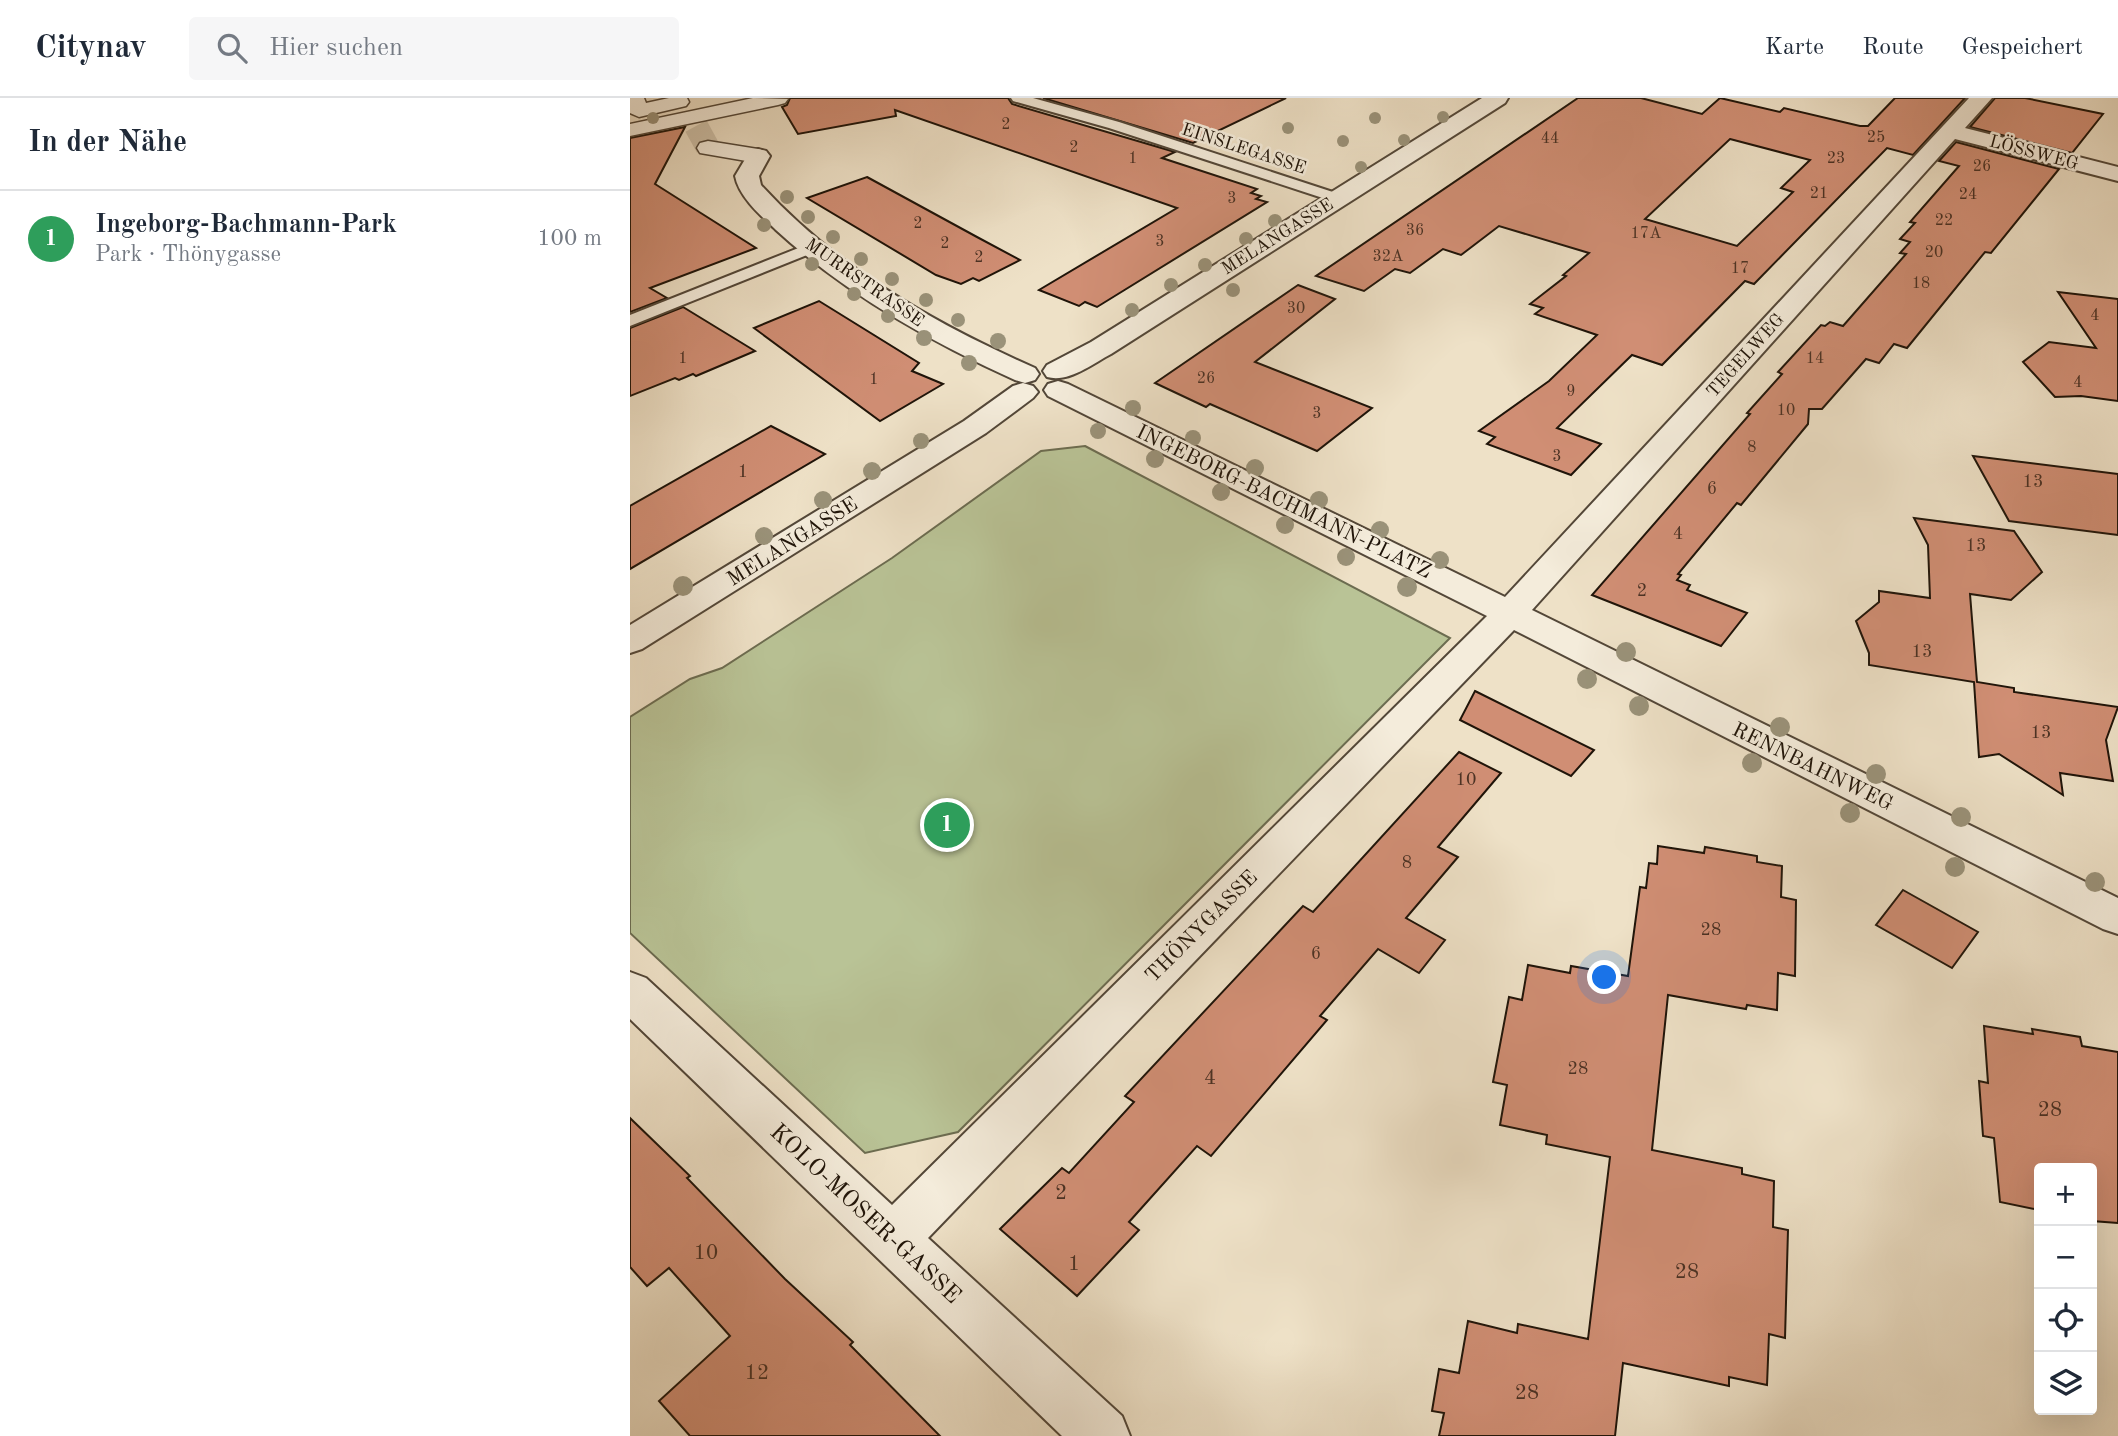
<!DOCTYPE html>
<html lang="de">
<head>
<meta charset="utf-8">
<style>
  body { margin:0; font-family:"Old Standard TT",serif; background:#f6f6f7; color:#1f2937 }
  .controls { position:absolute; right:21px; bottom:21px; display:grid; overflow:hidden; border-radius:7px; box-shadow:0 7px 28px #0002 }
  .controls button { width:63px; height:63px; display:grid; place-items:center; padding:0; border:0; border-bottom:2px solid #e0e1e3; background:#fff; color:#1f2937; font:35px sans-serif }
  .you { position:absolute; left:975px; top:880px; width:24px; height:24px; margin:-18px; border:5px solid #fff; border-radius:50%; background:#1a73e8; box-shadow:0 0 0 10px #1a73e833 }
  .badge { display:grid; place-items:center; width:46px; height:46px; border-radius:50%; background:#b45309; color:#fff; font-size:23px; font-weight:700 }
  .pin { position:absolute; translate:-50% -50%; border:4px solid #fff; box-shadow:0 2px 7px #0006 }
  .list { margin:0; padding:0; list-style:none }
  h2 { display:flex; justify-content:space-between; align-items:center; height:91px; margin:0; padding:0 28px; font-size:30px }
  h2 small { font-size:23px; font-weight:400; color:#747a83 }
  .list li { display:grid; grid-template-columns:46px 1fr auto; gap:21px; align-items:center; box-sizing:border-box; height:98px; padding:0 28px; border-top:2px solid #e0e1e3 }
  .list b { display:block; font-size:26px; white-space:nowrap }
  .list p { margin:0; font-size:23px; white-space:nowrap; color:#747a83 }
  .list em { font-size:23px; font-style:normal; color:#747a83 }
  .icon { flex:none; width:38px; height:38px; fill:none; stroke:currentColor; stroke-width:2; stroke-linecap:round; stroke-linejoin:round }
  .map { position:relative; flex:none; width:1488px; height:1338px; overflow:hidden }
  header { display:flex; align-items:center; gap:42px; box-sizing:border-box; height:98px; padding:0 35px; background:#fff; border-bottom:2px solid #e0e1e3 }
  header strong { font-size:33px }
  nav { display:flex; gap:38px; margin-inline-start:auto; font-size:24px }
  .search { width:490px; height:63px; background:#f6f6f7; display:flex; align-items:center; gap:18px; box-sizing:border-box; padding:0 24px; border-radius:7px; color:#747a83; font-size:26px }
  main { display:flex }
  aside { flex:1; background:#fff }
  .map>svg:first-child { display:block }
  .green { fill:#b9c396; stroke:#6c6c50; stroke-width:2 }
  .building { fill:#d08e74; stroke:#1f1409; stroke-width:2; fill-rule:evenodd }
  .lines { fill:none; stroke-linecap:round; stroke-linejoin:round }
  .pedestrian-tunnel { stroke:#cfc2aa; stroke-width:24; stroke-dasharray:24 11; stroke-linecap:butt }
  .service-casing { stroke:#534738; stroke-width:4 }
  .pedestrian-casing { stroke:#534738; stroke-width:3 }
  .minor-casing { stroke:#534738; stroke-width:4 }
  .service { fill:#f4ecdb; fill-rule:evenodd }
  .pedestrian { fill:#f4ecdb; fill-rule:evenodd }
  .minor { fill:#f4ecdb; fill-rule:evenodd }
  .tree { fill:#9a9279 }
  .labels { text-anchor:middle; stroke-width:5; stroke-linejoin:round; paint-order:stroke }
  .far-number-label { font-size:16px; fill:#4b3224 }
  .far-street-label { font-size:18px; fill:#1f1409; stroke:#f4ecdb }
  .number-label { font-size:18px; fill:#4b3224 }
  .street-label { font-size:21px; fill:#1f1409; stroke:#f4ecdb }
  .near-number-label { font-size:21px; fill:#4b3224 }
  .near-street-label { font-size:24px; fill:#1f1409; stroke:#f4ecdb }
</style>
</head>
<body>
<header>
<strong>Citynav</strong>
<div class="search"><svg class="icon" aria-label="search" viewBox="0 0 24 24"><circle cx="10" cy="10" r="6"/><path d="M15 15l6 6"/></svg>Hier suchen</div>
<nav><a>Karte</a><a>Route</a><a>Gespeichert</a></nav>
</header>
<main>
<aside>
<h2>In der Nähe<small></small></h2>
<ul class="list">
<li><span class="badge" style="background:#2e9e5b">1</span><div><b>Ingeborg-Bachmann-Park</b><p>Park · Thönygasse</p></div><em>100 m</em></li>
</ul>
</aside>
<div class="map">
<svg width="1488" height="1338" viewBox="0 0 1488 1338">
  <rect width="100%" height="100%" fill="#eee1c7"/>
  <filter id="stains"><feTurbulence type="fractalNoise" baseFrequency=".00286" numOctaves="4"/><feColorMatrix values="0 0 0 0 .2 0 0 0 0 .09 0 0 0 0 .02 0 0 0 .5 -.17"/></filter>
  <radialGradient id="worn" r=".72"><stop offset=".6" stop-color="#630" stop-opacity="0"/><stop offset="1" stop-color="#630" stop-opacity=".3"/></radialGradient>
  <path class="green" d="M455 348 820 540 328 1034 235 1055 0 835V619L60 581 92 570 262 460 411 353Z"/>
  <g class="building">
    <path d="M160 0H378L382 6 545 54 532 60 627 91 621 95 631 98 626 101 637 104 467 209 455 204 449 208 409 192 547 110 265 12 266 18 168 36 152 9 157 7Z"/>
    <path d="M413 0H656L563 45Z"/>
    <path d="M948 0H1011L1072 16 1090 0 1150 14 1154 10 1230 28H1238L1265 0H1335L1283 57 1257 50 1124 186 1115 183 1032 267 1002 257 927 330 971 346 941 377 857 346 865 339 849 333 919 283 967 237 905 216 913 210 900 206 936 178 933 177 959 155 869 128 831 157 813 151 780 175 765 171 734 193 686 178ZM1100 41 1180 62 1151 90 1163 94 1107 148 1015 121Z"/>
    <path d="M1365 0H1395L1473 16 1442 55 1340 29Z"/>
    <path d="M55 29 25 86 126 150 20 190 37 200 0 214V40Z"/>
    <path d="M1326 44 1429 71 1361 155 1355 154 1277 250 1264 246 1249 265 1236 261 1192 311H1179L1178 326 1111 407 1107 405 1048 476 1051 477 1047 482 1060 487 1057 492 1117 515 1091 548 962 497 1120 316 1117 315 1152 276 1148 274 1191 227 1195 228 1200 224 1213 228 1276 156 1270 155 1280 144 1270 141 1285 125 1280 124 1329 68 1309 63Z"/>
    <path d="M237 79 347 139 390 162 349 183 343 180 331 186 306 177 177 100Z"/>
    <path d="M668 187 705 201 625 264 742 310 687 353 580 306 576 309 525 285Z"/>
    <path d="M1428 194 1488 201V303L1451 298 1425 299 1393 264 1419 244 1466 250Z"/>
    <path d="M189 203 289 265 282 273 313 286 250 323 124 230Z"/>
    <path d="M53 209 125 253 66 278 63 276 49 282 45 280 0 298V230Z"/>
    <path d="M141 328 195 356 0 471V408Z"/>
    <path d="M1343 358 1488 376V437L1379 423Z"/>
    <path d="M1284 420 1384 433 1412 474 1381 502 1340 496 1347 584 1384 590V594L1488 609 1476 642 1483 683 1430 675 1433 697 1369 656 1349 659 1344 584 1239 567V555L1226 523 1249 504V493L1300 500 1298 447Z"/>
    <path d="M845 593 964 652 941 678 830 622Z"/>
    <path d="M829 654 871 675 808 749 828 759 776 820 815 842 789 875 748 851 690 918 697 922 581 1058 567 1048 499 1124 509 1132 447 1198 370 1131 432 1070 439 1075 504 1004 495 998 673 808 683 814Z"/>
    <path d="M1028 748 1074 755 1075 749 1127 758V764L1152 768 1151 799 1166 802 1165 878 1148 875 1147 912 1117 907 1116 911 1038 897 1022 1052 1112 1070V1076L1144 1083 1143 1129 1158 1132 1155 1240 1139 1236 1137 1287 1099 1279V1288L993 1265 985 1338H809L814 1315 802 1313 809 1271 829 1275 838 1223 887 1235 888 1226 958 1241 980 1059 916 1046 917 1037 870 1027 877 987 863 984 879 899 892 902 898 867 940 875 941 868 998 878 1010 789 1016 790 1019 765 1027 766Z"/>
    <path d="M1273 792 1348 834 1322 870 1246 827Z"/>
    <path d="M1354 928 1403 936 1402 931 1450 939 1452 948 1488 954V1125L1462 1123V1070H1409V1112L1370 1104 1364 1040 1353 1038 1349 983 1358 985Z"/>
    <path d="M0 1020 60 1078 57 1080 155 1181 223 1244 220 1247 310 1338H60L29 1303 100 1238 39 1170 17 1188 0 1169Z"/>
  </g>
  <g class="lines">
    <path class="pedestrian-tunnel" d="M66 28 78 50"/>
    <g class="service-casing">
      <g id="service">
        <path d="M381 0H403L489 24 712 97 715 100 707 105 702 103 479 30 383 3Z"/>
        <path d="M181 145 187 147 189 150 187 153 0 228V217Z"/>
      </g>
    </g>
    <g class="pedestrian-casing">
      <g id="pedestrian">
        <path d="M0 0H14L16 5 39 0H57L59 4 56 8 9 19 0 15Z"/>
        <path d="M123 0 158 1 155 5 148 7 0 38V26Z"/>
        <path d="M78 43 128 51 136 53 139 58 136 63 128 65 70 55 67 50 70 45Z"/>
      </g>
    </g>
    <g class="minor-casing">
      <g id="minor">
        <path d="M852 0H878L875 5 481 256C462 266 439 285 417 279L413 273 417 267 461 244Z"/>
        <path d="M1339 0H1362L1335 30 1488 69V83L1325 41 902 512 1488 800V836L1473 831 884 532 298 1140 492 1318 500 1338H432L0 921V874L16 880 262 1107 857 518 418 298 414 292 418 286 428 283 438 286 875 499Z"/>
        <path d="M128 51 136 53 140 58 129 78 131 87C207 170 303 225 405 270L409 276 405 282 395 285 385 282C299 243 216 196 146 132 131 118 109 99 105 78L120 53Z"/>
        <path d="M393 285 403 288 408 294 403 300 356 335 12 551 0 555V527L334 323 383 288Z"/>
      </g>
    </g>
    <use href="#service" class="service"/>
    <use href="#pedestrian" class="pedestrian"/>
    <use href="#minor" class="minor"/>
  </g>
  <g class="tree">
    <circle cx="813" cy="19" r="6"/>
    <circle cx="23" cy="20" r="6"/>
    <circle cx="745" cy="20" r="6"/>
    <circle cx="658" cy="30" r="6"/>
    <circle cx="774" cy="42" r="6"/>
    <circle cx="713" cy="43" r="6"/>
    <circle cx="731" cy="69" r="6"/>
    <circle cx="157" cy="99" r="7"/>
    <circle cx="178" cy="119" r="7"/>
    <circle cx="645" cy="123" r="7"/>
    <circle cx="134" cy="127" r="7"/>
    <circle cx="203" cy="139" r="7"/>
    <circle cx="616" cy="141" r="7"/>
    <circle cx="231" cy="161" r="7"/>
    <circle cx="182" cy="166" r="7"/>
    <circle cx="575" cy="167" r="7"/>
    <circle cx="262" cy="181" r="7"/>
    <circle cx="541" cy="187" r="7"/>
    <circle cx="603" cy="192" r="7"/>
    <circle cx="224" cy="196" r="7"/>
    <circle cx="296" cy="202" r="7"/>
    <circle cx="502" cy="212" r="7"/>
    <circle cx="258" cy="218" r="7"/>
    <circle cx="328" cy="222" r="7"/>
    <circle cx="294" cy="240" r="8"/>
    <circle cx="368" cy="243" r="8"/>
    <circle cx="339" cy="265" r="8"/>
    <circle cx="503" cy="310" r="8"/>
    <circle cx="468" cy="333" r="8"/>
    <circle cx="563" cy="340" r="8"/>
    <circle cx="291" cy="343" r="8"/>
    <circle cx="525" cy="361" r="9"/>
    <circle cx="625" cy="370" r="9"/>
    <circle cx="242" cy="373" r="9"/>
    <circle cx="591" cy="394" r="9"/>
    <circle cx="193" cy="402" r="9"/>
    <circle cx="689" cy="402" r="9"/>
    <circle cx="655" cy="427" r="9"/>
    <circle cx="750" cy="432" r="9"/>
    <circle cx="134" cy="438" r="9"/>
    <circle cx="716" cy="459" r="9"/>
    <circle cx="810" cy="462" r="9"/>
    <circle cx="53" cy="488" r="10"/>
    <circle cx="777" cy="489" r="10"/>
    <circle cx="996" cy="554" r="10"/>
    <circle cx="957" cy="581" r="10"/>
    <circle cx="1009" cy="608" r="10"/>
    <circle cx="1150" cy="629" r="10"/>
    <circle cx="1122" cy="665" r="10"/>
    <circle cx="1246" cy="676" r="10"/>
    <circle cx="1220" cy="715" r="10"/>
    <circle cx="1331" cy="719" r="10"/>
    <circle cx="1325" cy="769" r="10"/>
    <circle cx="1465" cy="784" r="10"/>
  </g>
  <g class="labels">
    <g class="far-number-label">
      <text x="376" y="31">2</text>
      <text x="1246" y="44">25</text>
      <text x="920" y="45">44</text>
      <text x="444" y="54">2</text>
      <text x="503" y="65">1</text>
      <text x="1206" y="65">23</text>
      <text x="1352" y="73">26</text>
      <text x="1189" y="100">21</text>
      <text x="1338" y="101">24</text>
      <text x="602" y="105">3</text>
      <text x="1314" y="127">22</text>
      <text x="288" y="130">2</text>
      <text x="785" y="137">36</text>
      <text x="1016" y="140">17A</text>
      <text x="530" y="148">3</text>
      <text x="315" y="150">2</text>
      <text x="1304" y="159">20</text>
      <text x="758" y="163">32A</text>
      <text x="349" y="164">2</text>
      <text x="1110" y="175">17</text>
      <text x="1291" y="190">18</text>
      <text x="666" y="215">30</text>
      <text x="1465" y="222">4</text>
      <text x="53" y="265">1</text>
      <text x="1185" y="265">14</text>
      <text x="576" y="285">26</text>
      <text x="244" y="286">1</text>
      <text x="1448" y="289">4</text>
      <text x="941" y="298">9</text>
      <text x="1156" y="317">10</text>
      <text x="687" y="320">3</text>
      <text x="1122" y="354">8</text>
      <text x="927" y="363">3</text>
    </g>
    <g class="far-street-label">
      <text transform="translate(614 50) rotate(18)" y="6">EINSLEGASSE</text>
      <text transform="translate(1404 54) rotate(15)" y="6">LÖSSWEG</text>
      <text transform="translate(647 138) rotate(-32)" y="6">MELANGASSE</text>
      <text transform="translate(235 184) rotate(35)" y="6">MURRSTRASSE</text>
      <text transform="translate(1115 257) rotate(-48)" y="6">TEGELWEG</text>
    </g>
    <g class="number-label">
      <text x="113" y="379">1</text>
      <text x="1403" y="389">13</text>
      <text x="1082" y="396">6</text>
      <text x="1048" y="441">4</text>
      <text x="1346" y="453">13</text>
      <text x="1012" y="498">2</text>
      <text x="1292" y="559">13</text>
      <text x="1411" y="640">13</text>
      <text x="836" y="687">10</text>
      <text x="777" y="770">8</text>
      <text x="1081" y="837">28</text>
      <text x="686" y="861">6</text>
      <text x="948" y="976">28</text>
    </g>
    <g class="street-label">
      <text transform="translate(654 403) rotate(26)" y="7">INGEBORG-BACHMANN-PLATZ</text>
      <text transform="translate(162 443) rotate(-32)" y="7">MELANGASSE</text>
      <text transform="translate(1183 668) rotate(26)" y="7">RENNBAHNWEG</text>
      <text transform="translate(571 828) rotate(-45)" y="7">THÖNYGASSE</text>
    </g>
    <g class="near-number-label">
      <text x="580" y="986">4</text>
      <text x="1420" y="1018">28</text>
      <text x="431" y="1101">2</text>
      <text x="76" y="1161">10</text>
      <text x="444" y="1172">1</text>
      <text x="1057" y="1180">28</text>
      <text x="127" y="1281">12</text>
      <text x="897" y="1301">28</text>
    </g>
    <g class="near-street-label">
      <text transform="translate(236 1115) rotate(43)" y="8">KOLO-MOSER-GASSE</text>
    </g>
  </g>
  <rect width="100%" height="100%" filter="url(#stains)"/>
  <rect width="100%" height="100%" fill="url(#worn)"/>
</svg>
<div class="controls">
<button>+</button>
<button>−</button>
<button><svg class="icon" aria-label="locate" viewBox="0 0 24 24"><circle cx="12" cy="12" r="6"/><path d="M12 2v4M12 18v4M2 12h4M18 12h4"/></svg></button>
<button><svg class="icon" aria-label="layers" viewBox="0 0 24 24"><path d="M12 4l9 5-9 5-9-5zM3 14l9 5 9-5"/></svg></button>
</div>
<div class="you"></div>
<div class="pin badge" style="left:317px;top:727px;background:#2e9e5b">1</div>
</div>
</main>
</body>
</html>
